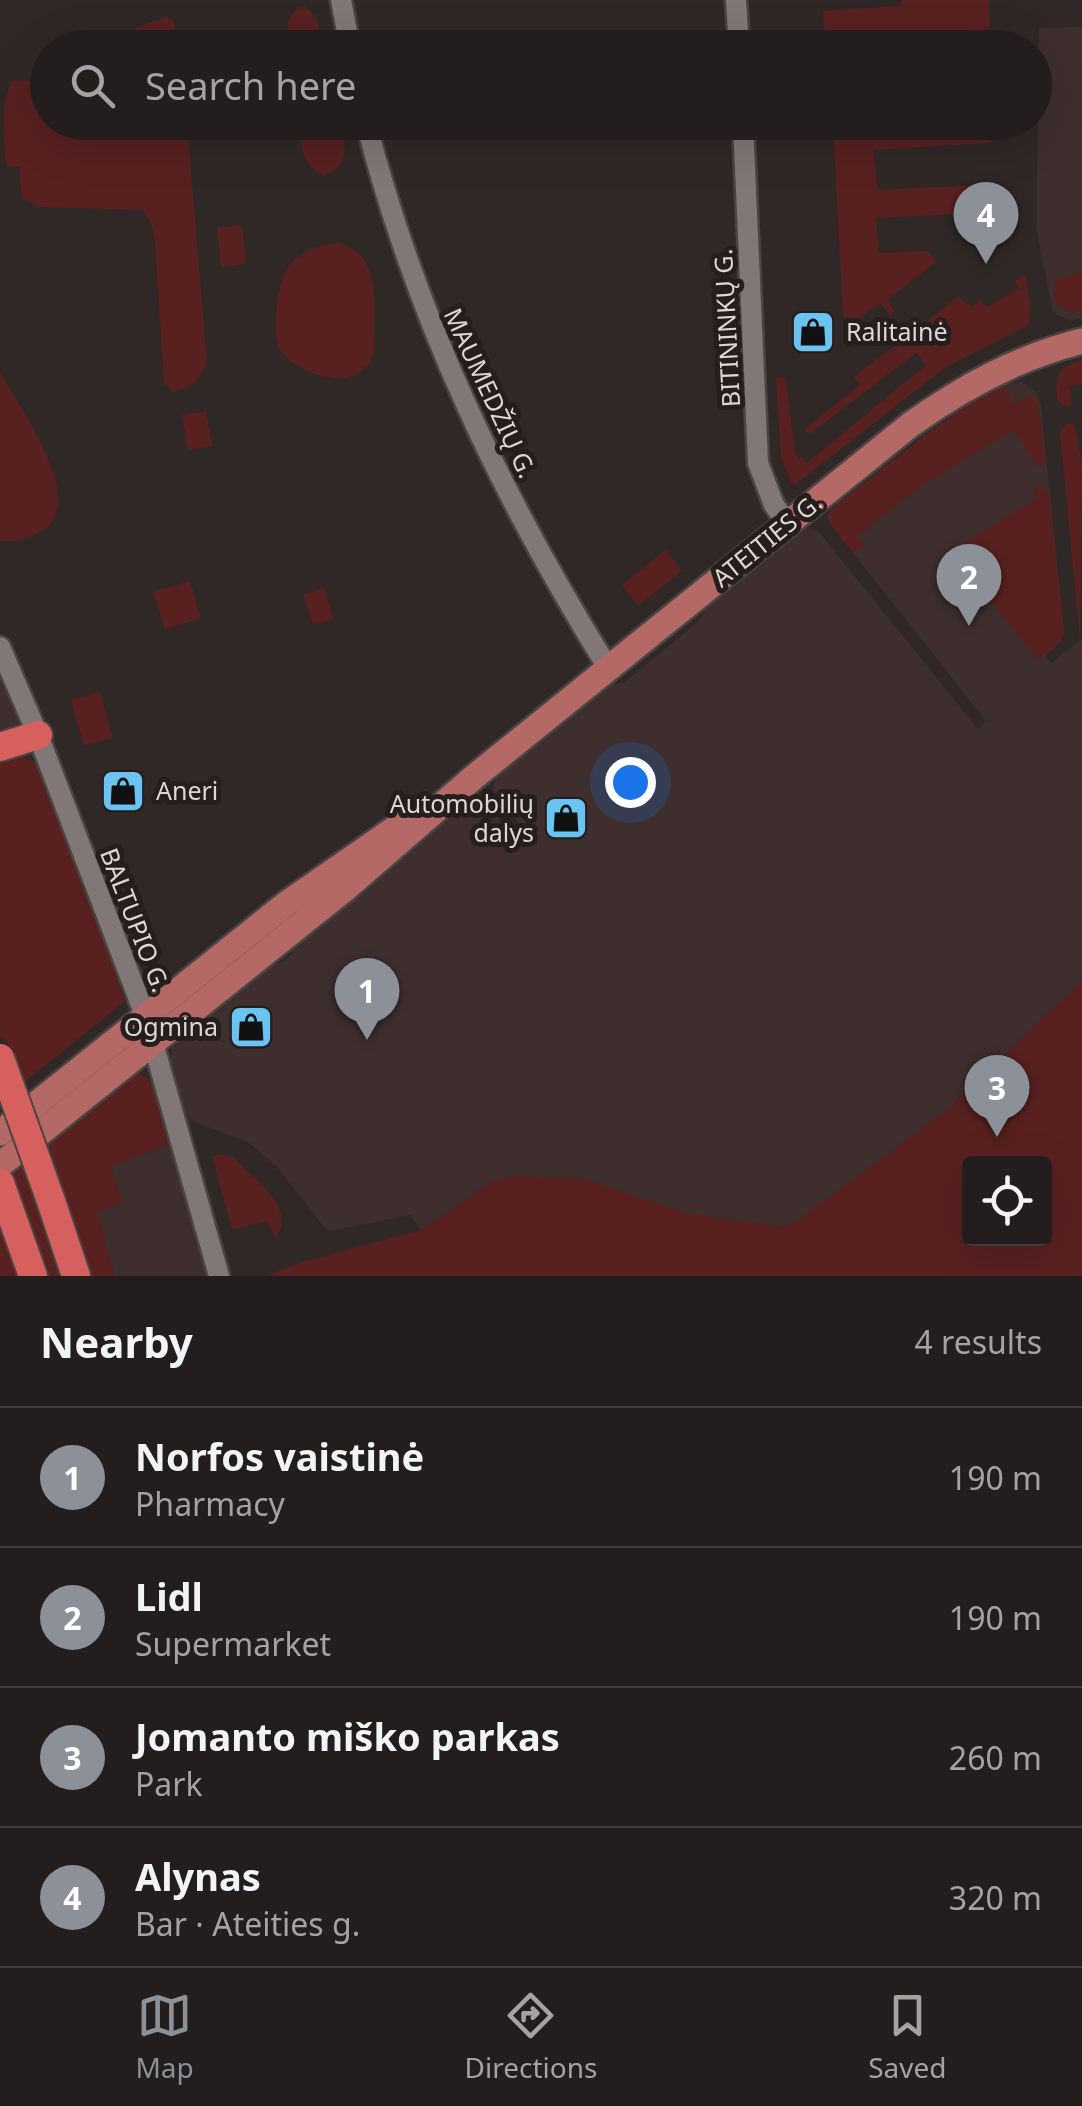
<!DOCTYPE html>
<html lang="en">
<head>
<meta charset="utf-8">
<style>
  body { margin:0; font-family:"Noto Sans",sans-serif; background:#2b2726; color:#f1f3f6 }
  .controls { position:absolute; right:30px; bottom:30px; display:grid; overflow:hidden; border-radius:10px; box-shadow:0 10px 40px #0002 }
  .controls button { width:90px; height:90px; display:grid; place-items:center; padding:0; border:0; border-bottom:2px solid #403c3b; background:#231e1d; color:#f1f3f6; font:50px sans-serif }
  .you { position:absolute; left:630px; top:782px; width:35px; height:35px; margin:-25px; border:8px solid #fff; border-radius:50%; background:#1a73e8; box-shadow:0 0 0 15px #1a73e833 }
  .badge { display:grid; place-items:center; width:65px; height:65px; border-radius:50%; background:#8c9099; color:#fff; font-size:32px; font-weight:700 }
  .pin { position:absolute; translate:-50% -82px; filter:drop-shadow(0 2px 5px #0008) }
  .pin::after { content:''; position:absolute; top:52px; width:35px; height:30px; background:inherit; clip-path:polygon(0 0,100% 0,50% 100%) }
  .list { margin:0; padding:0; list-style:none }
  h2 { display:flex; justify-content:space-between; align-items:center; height:130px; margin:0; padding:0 40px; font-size:42px }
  h2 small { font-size:32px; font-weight:400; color:#a3a2a4 }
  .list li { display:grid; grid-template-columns:65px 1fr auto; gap:30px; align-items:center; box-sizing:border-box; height:140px; padding:0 40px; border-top:2px solid #403c3b }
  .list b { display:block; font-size:38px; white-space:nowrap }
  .list p { margin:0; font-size:32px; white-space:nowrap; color:#a3a2a4 }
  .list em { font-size:32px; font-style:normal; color:#a3a2a4 }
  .icon { flex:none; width:55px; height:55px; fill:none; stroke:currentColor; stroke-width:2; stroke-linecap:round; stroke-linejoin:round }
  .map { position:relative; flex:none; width:1082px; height:1276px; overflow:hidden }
  .search { position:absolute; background:#231e1d; box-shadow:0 10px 40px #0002; left:30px; right:30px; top:30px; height:110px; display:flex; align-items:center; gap:25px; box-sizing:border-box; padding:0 35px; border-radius:55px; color:#a3a2a4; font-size:38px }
  .sheet { height:690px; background:#231e1d }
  nav { display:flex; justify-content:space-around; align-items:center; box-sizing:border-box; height:140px; border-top:2px solid #403c3b; background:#231e1d; font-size:28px; color:#a3a2a4 }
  nav a { display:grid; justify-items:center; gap:5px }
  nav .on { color:#8c9099 }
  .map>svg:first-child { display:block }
  .built { fill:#3e2f2e }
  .green { fill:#582120; fill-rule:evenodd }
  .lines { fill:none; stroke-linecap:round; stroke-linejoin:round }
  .minor-casing { stroke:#4a4443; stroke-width:25 }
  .major-casing { stroke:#4a4443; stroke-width:30 }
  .highway-casing { stroke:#4a4443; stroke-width:32 }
  .minor { stroke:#817776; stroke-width:20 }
  .major { stroke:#b46967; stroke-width:25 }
  .highway { stroke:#d6605d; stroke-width:28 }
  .highway-bridge-casing { stroke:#4a4443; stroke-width:32; stroke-linecap:butt }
  .highway-bridge { stroke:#d6605d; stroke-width:28 }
  .labels { text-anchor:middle; stroke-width:10; stroke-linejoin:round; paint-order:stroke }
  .street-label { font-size:25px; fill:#dcd7d6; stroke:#251e1d }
  .poi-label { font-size:25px; fill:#dcd7d6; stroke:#251e1d; text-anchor:start }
</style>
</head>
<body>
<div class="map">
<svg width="1082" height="1276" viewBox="0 0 1082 1276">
  <rect width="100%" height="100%" fill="#2f2827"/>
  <g class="built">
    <path d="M1082 27V318L1071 321 1056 314 1052 308 1037 232 1038 66 1039 28Z"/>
    <path d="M1022 382 1036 392 1041 406 1064 631 1061 642 1045 656 1051 663 1082 639V981L947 1110 796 1222 781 1227 690 1214 584 1180 493 1181 421 1230 410 1215 330 1231 325 1228 276 1166 248 1142 192 1121 186 1115 170 1060 173 1039 273 962H282L292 954 293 941 473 798 483 799 523 849 532 841 493 790 496 778 610 686 626 681 698 622 707 607 805 528 818 531 978 729 986 721 831 525 827 516 834 506 933 429 978 398 1012 383Z"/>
    <path d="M0 667 21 710 16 729 0 739Z"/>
    <path d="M170 1144 203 1250 207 1276H114L97 1211 122 1203 110 1166Z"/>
  </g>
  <g class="green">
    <path d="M901 0H989L990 34 864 40V47H825L823 11 901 6Z"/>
    <path d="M304 6 316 17 325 47H289C287 30 284 13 304 6Z"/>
    <path d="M166 17 174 22 178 47H132L135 28Z"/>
    <path d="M47 80 48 122 187 123 207 360C199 379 195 389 173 391L164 384 155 242 152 225 143 210 39 207 22 198 19 167 6 166C4 141 0 100 12 81Z"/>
    <path d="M299 123H340C345 145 352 167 324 175 300 167 302 144 299 123Z"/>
    <path d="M833 123H990V143L873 150 878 190 977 185 978 213 876 218 879 253 927 251 937 261 887 300 895 312 890 315 881 304 849 323 843 316Z"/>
    <path d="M242 225 246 264 221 267 217 228Z"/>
    <path d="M339 243C385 255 373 313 374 352 363 394 306 378 283 354 274 344 275 329 276 317 279 272 290 248 339 243Z"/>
    <path d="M1082 273V311C1061 314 1050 301 1055 280Z"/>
    <path d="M1025 274 1030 306 1029 325 946 367 796 484 791 483 781 457 776 379 785 377 795 451 798 459 802 457 807 463 926 365 916 353 811 433 806 432 805 429 860 385 854 377 959 296 970 307 981 300 986 307 1019 289 1015 281Z"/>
    <path d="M1082 360V383L1069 387 1072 405 1064 407 1057 400C1055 376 1058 367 1082 360Z"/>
    <path d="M0 372C18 405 87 499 45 529 31 538 17 543 0 541Z"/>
    <path d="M1006 385 1013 404 1037 394 1046 461 1041 466 1037 467 1014 430 917 489 858 536 864 545 854 554 831 525 829 511 933 429 978 398Z"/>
    <path d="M206 411 212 446 188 450 182 415Z"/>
    <path d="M1074 423 1082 464 1080 640 1060 432 1066 424Z"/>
    <path d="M1039 486 1049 494 1064 631 1061 642 1038 659 950 552 1037 498 1033 489Z"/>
    <path d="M666 550 682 571 638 606 622 585Z"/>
    <path d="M190 581 201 618 165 629 153 592Z"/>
    <path d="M324 588 334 619 313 625 303 595Z"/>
    <path d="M100 692 113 738 84 746 71 700Z"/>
    <path d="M18 756 32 760 46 776 125 1001 22 1084 6 1039 2 1040 0 1034V760Z"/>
    <path d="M1082 981V1276H265L303 1262 421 1230 493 1181 515 1176 584 1179 690 1214 781 1227 796 1222 947 1110ZM970 1164H1044V1238H970Z"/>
    <path d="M135 1072 147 1077 152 1085 170 1144 110 1167 123 1203 98 1211 114 1276H86L43 1144Z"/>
    <path d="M224 1154 234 1158C252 1177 300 1210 275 1238L267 1221 232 1230 212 1156Z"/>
    <path d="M23 1161 65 1276H43L9 1174Z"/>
    <path d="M0 1221 22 1276H0Z"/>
  </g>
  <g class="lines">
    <g class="minor-casing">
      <g id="minor">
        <path d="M341 0 350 48"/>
        <path d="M736 0 739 48"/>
        <path d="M366 122C416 318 502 497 608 668"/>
        <path d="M743 122 758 463 774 505 787 523"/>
        <path d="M0 647 38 735 146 1018 219 1276"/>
      </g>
    </g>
    <g class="major-casing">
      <g id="major">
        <path d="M0 1133 286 904 407 820"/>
        <path d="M0 1165 345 889 474 777 910 425C963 387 1018 357 1082 341"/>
      </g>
    </g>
    <g class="highway-casing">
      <g id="highway">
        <path d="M0 747 38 735"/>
        <path d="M0 1183 33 1276"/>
        <path d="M51 1201 76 1276"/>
      </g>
    </g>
    <use href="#minor" class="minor"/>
    <use href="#major" class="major"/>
    <use href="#highway" class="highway"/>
    <g class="highway-bridge-casing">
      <path id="highway-bridge" d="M0 1058 51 1201"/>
    </g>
    <use href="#highway-bridge" class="highway-bridge"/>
  </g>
  <defs>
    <g id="shop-square" transform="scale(2.25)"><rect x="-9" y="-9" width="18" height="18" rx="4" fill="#6bc3f2" stroke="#251e1d"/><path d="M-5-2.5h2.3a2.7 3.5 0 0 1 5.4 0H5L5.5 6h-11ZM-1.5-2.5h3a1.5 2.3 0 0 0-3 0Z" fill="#111"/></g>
  </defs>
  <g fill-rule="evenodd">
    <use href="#shop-square" x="813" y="332"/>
    <use href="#shop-square" x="123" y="791"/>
    <use href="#shop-square" x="566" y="818"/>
    <use href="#shop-square" x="251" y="1027"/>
  </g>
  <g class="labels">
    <g class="street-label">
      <text transform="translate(727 328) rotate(-93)" y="9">BITININKŲ G.</text>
      <text transform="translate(490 393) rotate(65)" y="9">MAUMEDŽIŲ G.</text>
      <text transform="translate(767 540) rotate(-39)" y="9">ATEITIES G.</text>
      <text transform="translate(135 920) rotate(69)" y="9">BALTUPIO G.</text>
    </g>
    <g class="poi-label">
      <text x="846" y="341">Ralitainė</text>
      <text x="156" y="800">Aneri</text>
      <text x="534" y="813" text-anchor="end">Automobilių<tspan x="534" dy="29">dalys</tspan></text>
      <text x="218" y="1036" text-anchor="end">Ogmina</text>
    </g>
  </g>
</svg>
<div class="controls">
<button><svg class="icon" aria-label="locate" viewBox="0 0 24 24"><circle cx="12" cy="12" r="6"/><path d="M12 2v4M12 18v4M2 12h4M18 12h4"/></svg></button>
</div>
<div class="you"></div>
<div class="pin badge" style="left:367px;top:1040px">1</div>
<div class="pin badge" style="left:969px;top:626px">2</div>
<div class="pin badge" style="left:997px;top:1137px">3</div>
<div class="pin badge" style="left:986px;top:264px">4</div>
<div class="search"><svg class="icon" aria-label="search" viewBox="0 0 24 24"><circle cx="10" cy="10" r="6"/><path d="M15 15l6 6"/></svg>Search here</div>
</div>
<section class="sheet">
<h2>Nearby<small>4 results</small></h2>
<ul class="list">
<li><span class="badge">1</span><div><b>Norfos vaistinė</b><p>Pharmacy</p></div><em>190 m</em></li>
<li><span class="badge">2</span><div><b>Lidl</b><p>Supermarket</p></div><em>190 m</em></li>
<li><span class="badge">3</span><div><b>Jomanto miško parkas</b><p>Park</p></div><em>260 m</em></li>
<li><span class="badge">4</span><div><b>Alynas</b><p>Bar · Ateities g.</p></div><em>320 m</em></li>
</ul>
</section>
<nav>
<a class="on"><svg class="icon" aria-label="map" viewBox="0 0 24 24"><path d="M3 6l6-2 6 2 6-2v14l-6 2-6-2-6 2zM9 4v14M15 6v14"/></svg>Map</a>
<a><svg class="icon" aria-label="directions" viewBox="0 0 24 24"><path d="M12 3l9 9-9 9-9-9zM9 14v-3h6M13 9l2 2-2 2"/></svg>Directions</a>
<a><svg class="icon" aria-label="saved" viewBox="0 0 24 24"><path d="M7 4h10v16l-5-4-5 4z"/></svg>Saved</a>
</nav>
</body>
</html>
